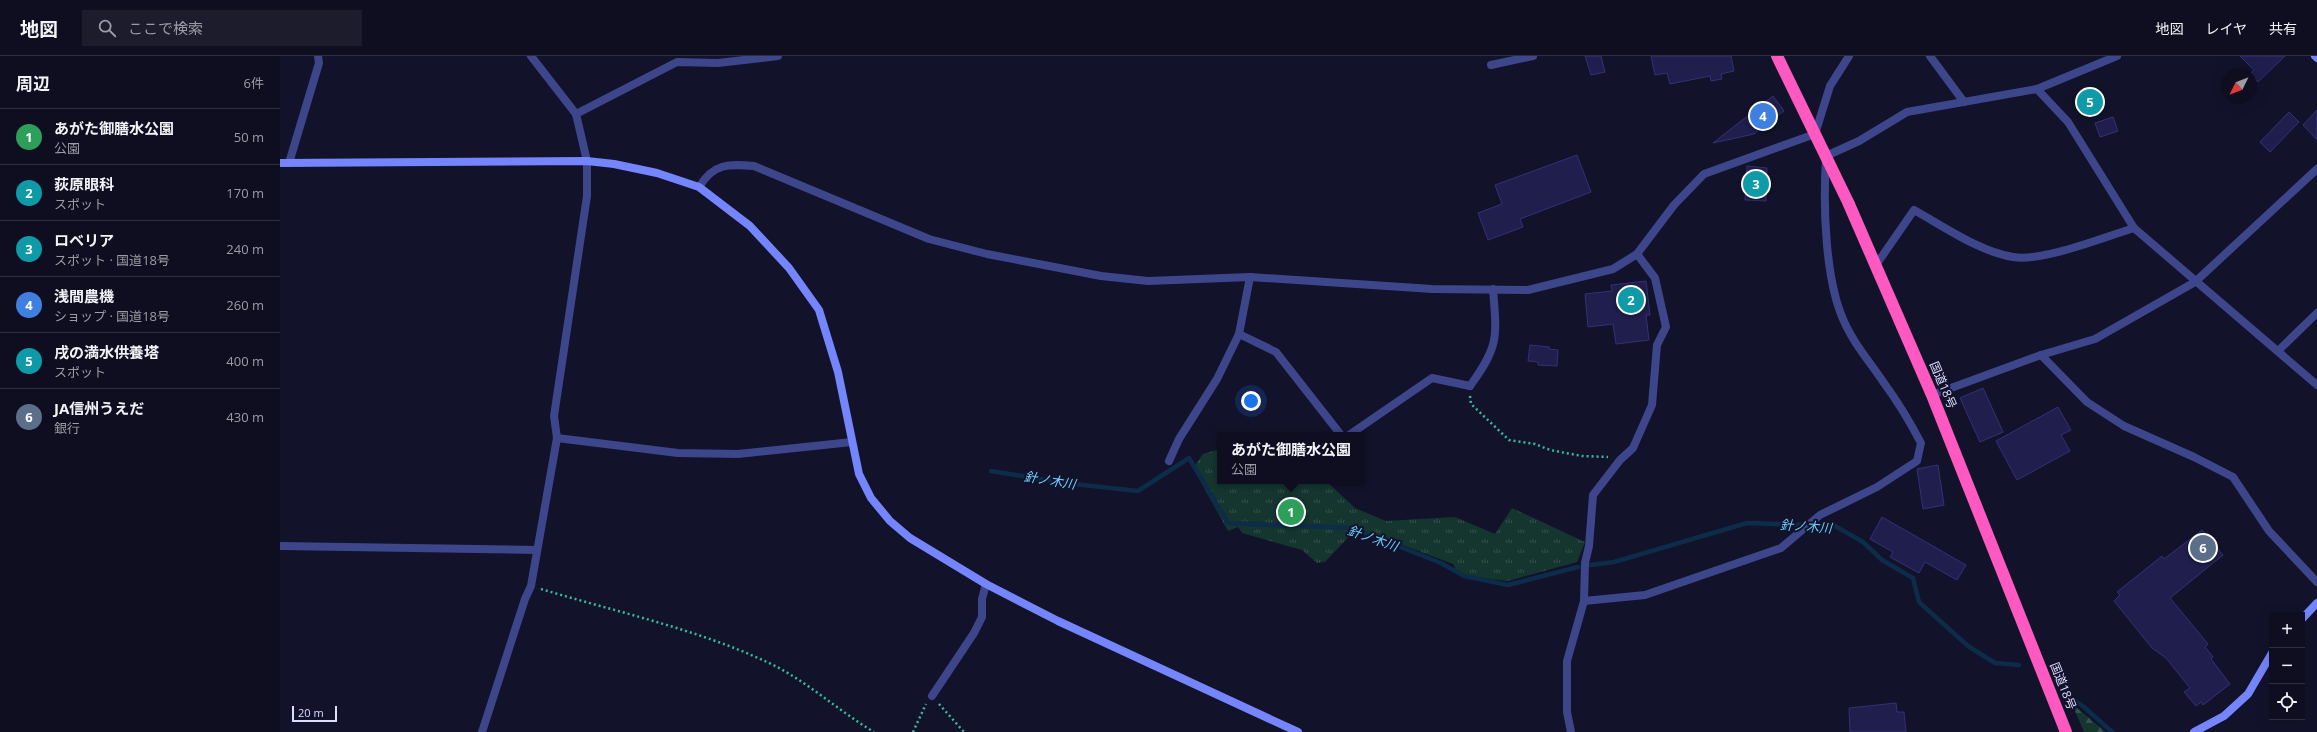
<!DOCTYPE html>
<html lang="ja">
<head>
<meta charset="utf-8">
<style>
  body { margin:0; font-family:"Open Sans","Noto Sans JP",sans-serif; background:#1c1c2d; color:#f1f3f6 }
  .controls { position:absolute; right:12px; bottom:12px; display:grid; overflow:hidden; border-radius:0px; box-shadow:0 4px 16px #0002 }
  .controls button { width:36px; height:36px; display:grid; place-items:center; padding:0; border:0; border-bottom:1px solid #2e2e3e; background:#0e0e20; color:#f1f3f6; font:20px sans-serif }
  .compass { position:absolute; left:1941px; top:12px; width:36px; height:36px; border-radius:50%; background:#0e0e20; box-shadow:0 4px 16px #0002; rotate:227deg }
  .scale { position:absolute; left:12px; bottom:10px; width:45px; box-sizing:border-box; padding-left:4px; border:2px solid #dcddff; border-top:0; font-size:11px; line-height:14px; white-space:nowrap; color:#dcddff; -webkit-text-stroke:3px #12122b; paint-order:stroke }
  .you { position:absolute; left:971px; top:345px; width:14px; height:14px; margin:-10px; border:3px solid #fff; border-radius:50%; background:#1a73e8; box-shadow:0 0 0 6px #1a73e833 }
  .badge { display:grid; place-items:center; width:26px; height:26px; border-radius:50%; background:#0bfcf1; color:#fff; font-size:13px; font-weight:700 }
  .pin { position:absolute; translate:-50% -50%; border:2px solid #fff; box-shadow:0 1px 4px #0006 }
  .popup { position:absolute; left:937px; top:376px; width:148px; height:52px; box-sizing:border-box; display:grid; place-content:center; border-radius:0px; background:#0e0e20; filter:drop-shadow(0 1px 3px #0005); font-size:13px; white-space:nowrap; color:#9b9ca5 }
  .popup b { font-size:15px; color:#f1f3f6 }
  .popup::after { content:''; position:absolute; left:50%; top:100%; margin-left:-8px; border:8px solid transparent; border-top-color:#0e0e20 }
  .list { margin:0; padding:0; list-style:none }
  h2 { display:flex; justify-content:space-between; align-items:center; height:52px; margin:0; padding:0 16px; font-size:17px }
  h2 small { font-size:13px; font-weight:400; color:#9b9ca5 }
  .list li { display:grid; grid-template-columns:26px 1fr auto; gap:12px; align-items:center; box-sizing:border-box; height:56px; padding:0 16px; border-top:1px solid #2e2e3e }
  .list b { display:block; font-size:15px; white-space:nowrap }
  .list p { margin:0; font-size:13px; white-space:nowrap; color:#9b9ca5 }
  .list em { font-size:13px; font-style:normal; color:#9b9ca5 }
  .icon { flex:none; width:22px; height:22px; fill:none; stroke:currentColor; stroke-width:2; stroke-linecap:round; stroke-linejoin:round }
  .map { position:relative; flex:none; width:2037px; height:676px; overflow:hidden }
  header { display:flex; align-items:center; gap:24px; box-sizing:border-box; height:56px; padding:0 20px; background:#0e0e20; border-bottom:1px solid #2e2e3e }
  header strong { font-size:19px }
  nav { display:flex; gap:22px; margin-inline-start:auto; font-size:14px }
  .search { width:280px; height:36px; background:#1c1c2d; display:flex; align-items:center; gap:10px; box-sizing:border-box; padding:0 14px; border-radius:0px; color:#9b9ca5; font-size:15px }
  main { display:flex }
  aside { flex:1; background:#0e0e20 }
  .map>svg:first-child { display:block }
  .forest { fill:url(#forest-firs) }
  .park { fill:url(#park-tufts) }
  .lines { fill:none; stroke-linecap:round; stroke-linejoin:round }
  .stream { stroke:#0c2c4a; stroke-width:4.5 }
  .building { fill:#201e4c; stroke:#343078 }
  .path { stroke:#32bda0; stroke-width:2.5; stroke-dasharray:2 3; stroke-linecap:butt }
  .lane { stroke:#3d468a; stroke-width:8 }
  .street { stroke:#3d468a; stroke-width:8 }
  .secondary { stroke:#7485fd; stroke-width:8 }
  .highway { stroke:#fd59c0; stroke-width:12 }
  .labels { text-anchor:middle; stroke-width:4; stroke-linejoin:round; paint-order:stroke }
  .street-label { font-size:12px; fill:#dcddff; stroke:#12122b }
  .water-label { font-size:13px; font-style:italic; fill:#6ccffd; stroke:#12122b }
</style>
</head>
<body>
<header>
<strong>地図</strong>
<div class="search"><svg class="icon" aria-label="search" viewBox="0 0 24 24"><circle cx="10" cy="10" r="6"/><path d="M15 15l6 6"/></svg>ここで検索</div>
<nav><a>地図</a><a>レイヤ</a><a>共有</a></nav>
</header>
<main>
<aside>
<h2>周辺<small>6件</small></h2>
<ul class="list">
<li><span class="badge" style="background:#2e9e5b">1</span><div><b>あがた御膳水公園</b><p>公園</p></div><em>50 m</em></li>
<li><span class="badge" style="background:#0f9aa8">2</span><div><b>荻原眼科</b><p>スポット</p></div><em>170 m</em></li>
<li><span class="badge" style="background:#0f9aa8">3</span><div><b>ロベリア</b><p>スポット · 国道18号</p></div><em>240 m</em></li>
<li><span class="badge" style="background:#3f7fe0">4</span><div><b>浅間農機</b><p>ショップ · 国道18号</p></div><em>260 m</em></li>
<li><span class="badge" style="background:#0f9aa8">5</span><div><b>戌の満水供養塔</b><p>スポット</p></div><em>400 m</em></li>
<li><span class="badge" style="background:#5c6f8a">6</span><div><b>JA信州うえだ</b><p>銀行</p></div><em>430 m</em></li>
</ul>
</aside>
<div class="map">
<svg width="2037" height="676" viewBox="0 0 2037 676">
  <defs>
    <pattern id="forest-firs" width="22" height="20" patternUnits="userSpaceOnUse"><rect width="22" height="20" fill="#15352f"/><path d="M5 1l3.5 6h-7zM16 11l3.5 6h-7z" fill="#36524e"/></pattern>
    <pattern id="park-tufts" width="24" height="20" patternUnits="userSpaceOnUse"><rect width="24" height="20" fill="#15352f"/><path d="M3 7l-1-3M5 7V3M7 7l1-3M15 17l-1-3M17 17v-4M19 17l1-3" fill="none" stroke="#36524e"/></pattern>
  </defs>
  <rect width="100%" height="100%" fill="#12122b"/>
  <path class="forest" d="M1792 648 1826 676H1804Z"/>
  <path class="park" d="M940 393V425H1046L1075 452 1106 465 1175 461 1215 478 1232 452 1305 486 1297 506 1228 525 1178 519 1173 508 1077 472 1045 506 1037 507 1022 494 962 477 958 471 948 475 913 412 923 398Z"/>
  <g class="lines">
    <g class="stream">
      <path d="M711 415 785 427 858 435 909 402 948 467 1072 472 1161 507 1184 520 1228 529 1298 511"/>
      <path d="M1310 509 1334 506 1467 467 1555 470 1583 486 1602 504 1633 522 1639 546 1688 590 1715 607 1739 609"/>
      <path d="M1794 644 1804 651 1832 676"/>
    </g>
  </g>
  <g class="building">
    <path d="M1305 0H1321L1325 16 1311 19Z"/>
    <path d="M1371 0H1451L1454 15 1441 18 1442 23 1431 25 1430 20 1390 28 1387 17 1375 19Z"/>
    <path d="M1960 0H2005L1978 26 1970 18 1974 14Z"/>
    <path d="M1493 40 1504 55 1474 78 1433 87Z"/>
    <path d="M2037 54V84L2023 69Z"/>
    <path d="M2009 56 2019 66 1990 96 1980 86Z"/>
    <path d="M1833 61 1838 75 1820 81 1815 67Z"/>
    <path d="M1297 99 1311 136 1240 163 1243 171 1208 184 1198 157 1222 148 1215 129Z"/>
    <path d="M1467 110 1487 112 1486 145 1465 144Z"/>
    <path d="M1366 225 1370 259H1366L1369 284 1336 288 1333 268 1308 271 1305 238 1332 235 1331 229Z"/>
    <path d="M1250 289 1269 291V293L1278 294 1277 310 1258 309V306L1248 305Z"/>
    <path d="M1703 332 1723 376 1700 386 1680 342Z"/>
    <path d="M1778 351 1791 374 1781 379 1790 395 1737 424 1716 385Z"/>
    <path d="M1658 409 1664 449 1643 453 1637 413Z"/>
    <path d="M1602 461 1686 509 1677 524 1645 506 1639 517 1610 501 1613 496 1590 483Z"/>
    <path d="M1922 474 1943 499 1890 542 1928 588 1925 591 1933 601 1931 603 1950 628 1923 649 1921 646 1916 650 1904 636 1910 632 1886 602 1872 592 1834 545 1840 539 1837 536 1882 500 1884 503Z"/>
    <path d="M1616 647 1617 656H1624L1626 676H1570L1569 652Z"/>
  </g>
  <g class="lines">
    <g class="path">
      <path d="M1190 340 1191 348 1229 384 1255 388 1270 394 1302 400 1328 401"/>
      <path d="M261 533C337 556 416 573 487 606 526 624 557 654 594 676"/>
      <path d="M659 648 684 676"/>
      <path d="M633 676 646 648"/>
    </g>
    <g class="lane">
      <path d="M1650 0 1684 46"/>
      <path d="M1211 9 1253 0"/>
      <path d="M296 58 397 6 438 7 498 0"/>
      <path d="M1535 78 1550 30 1569 0"/>
      <path d="M9 107 39 7 38 0"/>
      <path d="M1357 198 1375 222 1386 271 1377 289 1372 349 1353 392 1340 404 1313 439 1309 490 1305 507 1304 545 1365 539 1501 492 1540 459 1597 431 1637 405 1641 387C1630 366 1618 346 1604 327 1590 306 1573 287 1563 263 1545 222 1543 148 1546 103"/>
      <path d="M1596 209 1634 154C1663 170 1700 196 1733 201 1763 206 1824 181 1854 172"/>
      <path d="M1998 295 2037 257"/>
      <path d="M1069 379 1152 322 1190 330"/>
    </g>
    <g class="street">
      <path d="M1757 33 1788 66 1854 172 2037 329"/>
      <path d="M1546 100 1579 85 1627 56 1757 33 1837 0"/>
      <path d="M419 131C434 107 448 108 474 110L649 183 707 198 821 220 868 225 970 221 1152 233 1248 234 1333 213 1357 198 1394 149 1424 118 1535 78"/>
      <path d="M959 278 996 296 1061 379"/>
      <path d="M1761 299 1807 346 1844 370 1914 401 1953 421 1989 475 2037 526"/>
      <path d="M1190 330C1219 290 1217 282 1213 233"/>
      <path d="M1652 339 1761 299 1815 283 1915 226 2037 113"/>
      <path d="M277 382 398 397 458 398 572 386"/>
      <path d="M889 405 899 383 937 323 959 278 970 221"/>
      <path d="M0 490 257 494"/>
      <path d="M652 640 694 577 702 561V543L706 528"/>
      <path d="M202 676 245 543 251 530 277 382 274 360 307 140V105L296 58 251 0"/>
      <path d="M1291 676 1287 656V605L1304 545"/>
    </g>
    <g class="secondary">
      <path d="M2035 0 2037 2"/>
      <path d="M0 107 307 105 334 108 377 117 419 131 470 170 509 212 539 254 558 316 579 418 591 442 610 465 630 482 706 528 778 565 1018 676"/>
      <path d="M2022 563 2037 547"/>
      <path d="M1914 676 1944 660 1968 638 1992 597"/>
    </g>
    <path class="highway" d="M1497 0 1568 146 1652 339 1786 676"/>
  </g>
  <g class="labels">
    <g class="street-label">
      <text transform="translate(1663 329) rotate(67)" y="4">国道18号</text>
      <text transform="translate(1783 630) rotate(68)" y="4">国道18号</text>
    </g>
    <g class="water-label">
      <text transform="translate(770 424) rotate(9)" y="5">針ノ木川</text>
      <text transform="translate(1526 470) rotate(4)" y="5">針ノ木川</text>
      <text transform="translate(1093 482) rotate(19)" y="5">針ノ木川</text>
    </g>
  </g>
</svg>
<div class="controls">
<button>+</button>
<button>−</button>
<button><svg class="icon" aria-label="locate" viewBox="0 0 24 24"><circle cx="12" cy="12" r="6"/><path d="M12 2v4M12 18v4M2 12h4M18 12h4"/></svg></button>
</div>
<svg class="compass" viewBox="-18 -18 36 36"><path d="M0-13l5 13h-10z" fill="#e53935"/><path d="M0 13l5-13h-10z" fill="#9b9ca5"/></svg>
<div class="scale">20 m</div>
<div class="you"></div>
<div class="pin badge" style="left:1011px;top:456px;background:#2e9e5b">1</div>
<div class="popup"><b>あがた御膳水公園</b>公園</div>
<div class="pin badge" style="left:1351px;top:244px;background:#0f9aa8">2</div>
<div class="pin badge" style="left:1476px;top:128px;background:#0f9aa8">3</div>
<div class="pin badge" style="left:1483px;top:60px;background:#3f7fe0">4</div>
<div class="pin badge" style="left:1810px;top:46px;background:#0f9aa8">5</div>
<div class="pin badge" style="left:1923px;top:492px;background:#5c6f8a">6</div>
</div>
</main>
</body>
</html>
